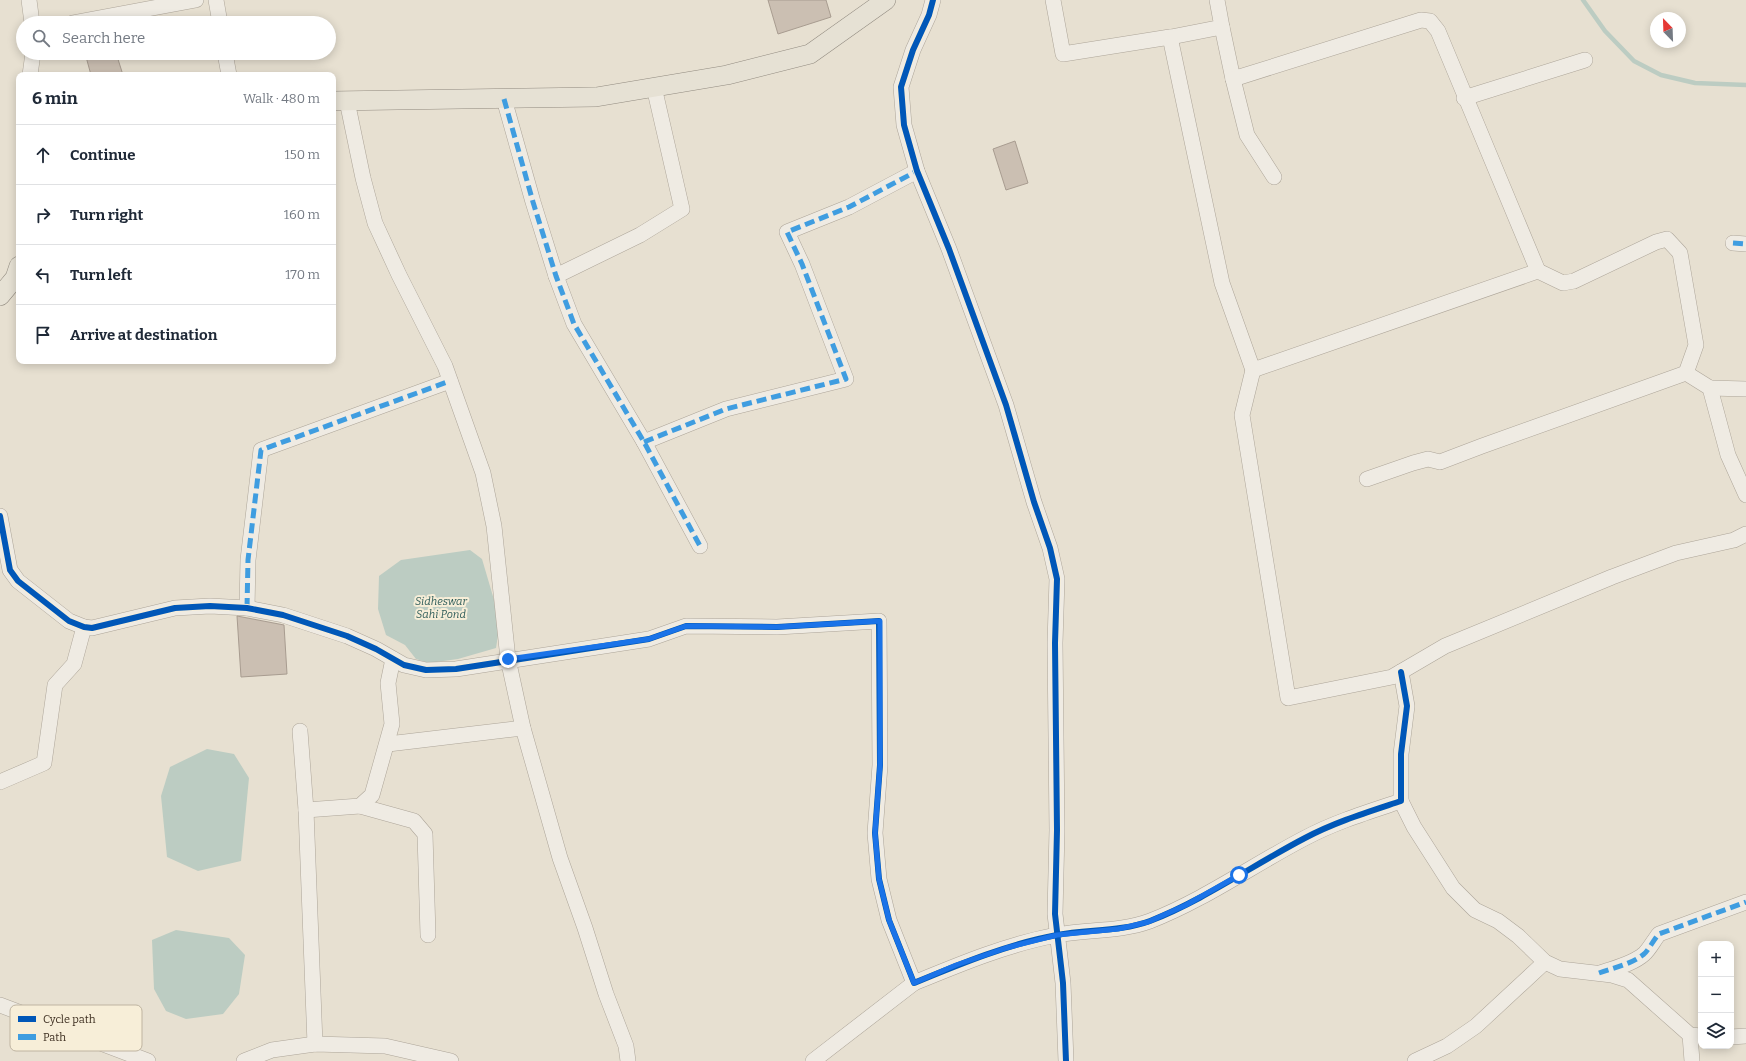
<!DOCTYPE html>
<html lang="en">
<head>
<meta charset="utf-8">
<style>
  body { margin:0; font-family:Bitter,serif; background:#f2f2f3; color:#1f2937 }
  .controls { position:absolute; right:12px; bottom:12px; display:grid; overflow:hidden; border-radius:8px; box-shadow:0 2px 10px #0003 }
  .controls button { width:36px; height:36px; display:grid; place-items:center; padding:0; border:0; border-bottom:1px solid #e0e1e3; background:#fff; color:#1f2937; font:20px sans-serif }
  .compass { position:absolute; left:1650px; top:12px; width:36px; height:36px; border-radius:50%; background:#fff; box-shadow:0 2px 10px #0003; rotate:337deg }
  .stop { position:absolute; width:12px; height:12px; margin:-9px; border:3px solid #1a73e8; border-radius:50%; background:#fff }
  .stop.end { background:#1a73e8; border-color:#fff; box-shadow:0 1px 4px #0008 }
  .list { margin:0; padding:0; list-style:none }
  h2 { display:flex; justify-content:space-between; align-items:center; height:52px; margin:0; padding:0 16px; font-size:17px }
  h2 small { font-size:13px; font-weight:400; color:#747a83 }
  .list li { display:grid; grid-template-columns:26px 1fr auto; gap:12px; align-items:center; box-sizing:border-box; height:60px; padding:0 16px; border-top:1px solid #e0e1e3 }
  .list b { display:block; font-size:15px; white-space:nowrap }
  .list em { font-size:13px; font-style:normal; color:#747a83 }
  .icon { flex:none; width:22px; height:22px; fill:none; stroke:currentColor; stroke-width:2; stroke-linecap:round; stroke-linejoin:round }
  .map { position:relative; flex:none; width:1746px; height:1061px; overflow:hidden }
  .search { position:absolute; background:#fff; box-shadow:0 2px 10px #0003; left:16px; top:16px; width:320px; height:44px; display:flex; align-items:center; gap:10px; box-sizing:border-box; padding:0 14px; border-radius:22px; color:#747a83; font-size:15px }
  .panel { position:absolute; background:#fff; box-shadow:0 2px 10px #0003; left:16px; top:72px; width:320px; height:292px; border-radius:8px }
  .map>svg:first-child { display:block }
  .water { fill:#bcccc2 }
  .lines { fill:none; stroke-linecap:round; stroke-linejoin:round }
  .stream { stroke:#bcccc2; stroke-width:4.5 }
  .building { fill:#cbbfb2; stroke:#a89c90 }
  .minor-casing { stroke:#ada599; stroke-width:16 }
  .major-casing { stroke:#928b80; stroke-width:20 }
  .minor { stroke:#efebe3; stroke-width:15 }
  .major { stroke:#e6e1d4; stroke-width:19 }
  .quiet { stroke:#3f9de0; stroke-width:5; stroke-dasharray:10 5; stroke-linecap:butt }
  .cycleway-casing { stroke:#f7eed8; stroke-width:8 }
  .cycleway { stroke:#0057b8; stroke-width:6 }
  .route { stroke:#1a73e8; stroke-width:5 }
  .labels { text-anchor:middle; stroke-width:4; stroke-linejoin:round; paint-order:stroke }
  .water-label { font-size:11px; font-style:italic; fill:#2f5d5a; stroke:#f7eed8 }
  .key { fill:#f7eed8; stroke:#bfb4a1; stroke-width:1 }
  .key-label { font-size:11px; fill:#3d2e20 }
</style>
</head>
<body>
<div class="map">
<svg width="1746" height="1061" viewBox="0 0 1746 1061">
  <rect width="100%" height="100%" fill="#e7e0d1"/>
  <g class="water">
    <path d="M470 550 482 559 497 610 499 629 496 648 458 659 429 663 416 659 405 645 386 635 378 609 379 576 401 560Z"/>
    <path d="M207 749 234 754 249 778 241 861 198 871 167 857 161 796 170 767Z"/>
    <path d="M176 930 229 938 245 955 239 994 223 1014 186 1019 166 1011 154 989 152 940Z"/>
  </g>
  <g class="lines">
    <path class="stream" d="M1583 0 1605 31 1634 61 1661 75 1695 83 1746 85"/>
  </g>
  <g class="building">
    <path d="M768 0H826L831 17 778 34Z"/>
    <path d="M85 53H116L123 75H91Z"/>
    <path d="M1015 141 1028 183 1006 190 993 149Z"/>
    <path d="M237 616 284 625 287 674 241 677Z"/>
  </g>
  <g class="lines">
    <g class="minor-casing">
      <g id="minor">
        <path d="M29 0 32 23"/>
        <path d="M216 0 220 23"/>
        <path d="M933 0 929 15 913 50 901 87 904 125 917 171 949 249 1006 405 1034 502 1050 548 1057 579 1055 643 1057 830 1055 914 1063 983 1066 1061"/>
        <path d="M1053 0 1063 54 1170 37 1222 283 1253 370 1538 271 1563 283 1574 281 1656 242 1667 239 1680 253 1696 345 1686 373"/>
        <path d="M72 23 196 0"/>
        <path d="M1222 27 1233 79 1421 20 1430 21 1438 31 1538 271"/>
        <path d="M1171 37 1222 27 1217 0"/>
        <path d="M225 53 229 75"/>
        <path d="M30 75 33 53"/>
        <path d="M1233 79 1247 135 1274 177"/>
        <path d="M1464 98 1585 60"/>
        <path d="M504 99 533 202 556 276 574 324 644 442 700 546"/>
        <path d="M347 101 363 178 375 223 399 275 445 366 483 473 494 526 508 659 523 728 560 858 585 928 606 994 626 1046 628 1061"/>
        <path d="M1733 243 1746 244"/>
        <path d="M556 276 640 235 682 209 654 87"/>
        <path d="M1253 370 1242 415 1288 698 1392 677 1445 646 1612 577 1676 553 1734 540 1746 534"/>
        <path d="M1710 388 1746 389"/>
        <path d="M644 442 726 409 846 379 802 264 787 232 849 207 917 171"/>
        <path d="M1367 479 1413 463 1428 459 1440 462 1482 446 1686 373 1710 388 1728 455 1746 495"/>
        <path d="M0 516 10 570 18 581 69 621 84 627 92 628 175 608 210 606 247 608 283 615 347 636 376 649 404 665 426 670 456 669 649 639 686 626 777 627 879 621 880 765 875 833 879 879 889 920 914 983C960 964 1008 944 1057 935 1088 929 1120 932 1150 921 1204 900 1253 865 1305 838 1335 822 1368 812 1401 801V754L1407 706 1401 672"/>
        <path d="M247 608 248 560 261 450 450 381"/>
        <path d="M300 731 306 810 315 1044"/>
        <path d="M388 744 523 728"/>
        <path d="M0 782 44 763 55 685 74 664 84 627"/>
        <path d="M1401 801 1414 827 1453 888 1475 910 1498 921 1518 936 1545 962 1560 969 1612 975 1628 980 1690 1035 1701 1036"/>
        <path d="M360 806 414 821 425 834 428 935"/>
        <path d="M306 810 360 806 372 795 392 724 388 683 393 659"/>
        <path d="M1600 973C1614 968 1633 964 1644 954 1649 950 1654 940 1659 934L1746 902"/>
        <path d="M0 1005 148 1061"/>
        <path d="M1690 1035 1692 1061"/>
        <path d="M1731 1037 1746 1036"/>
        <path d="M244 1061 272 1050 315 1044 385 1046 451 1061"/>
        <path d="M813 1061 914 983"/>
        <path d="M1415 1061 1447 1046 1476 1026 1545 962"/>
      </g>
    </g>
    <g class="major-casing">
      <g id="major">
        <path d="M333 101 596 97 727 75 810 54 886 0"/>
        <path d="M0 296 15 278 19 266"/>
      </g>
    </g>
    <use href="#minor" class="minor"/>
    <use href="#major" class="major"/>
    <g class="quiet">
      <path d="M504 99 533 202 556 276 574 324 644 442 700 546"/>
      <path d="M1733 243 1746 244"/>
      <path d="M644 442 726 409 846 379 802 264 787 232 849 207 917 171"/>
      <path d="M247 608 248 560 261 450 450 381"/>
      <path d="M1599 973C1613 968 1632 964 1644 954 1648 951 1654 939 1659 934L1746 902"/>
    </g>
    <g class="cycleway-casing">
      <g id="cycleway">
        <path d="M933 0 929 15 913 50 901 87 904 125 917 171 949 249 1006 405 1034 502 1050 548 1057 579 1055 643 1057 830 1055 914 1063 983 1066 1061"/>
        <path d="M0 516 10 570 18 581 69 621 84 627 92 628 175 608 210 606 247 608 283 615 347 636 376 649 404 665 426 670 456 669 649 639 686 626 777 627 879 621 880 765 875 833 879 879 889 920 914 983C960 964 1008 944 1057 935 1088 929 1120 932 1150 921 1204 900 1253 865 1305 838 1335 822 1368 812 1401 801V754L1407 706 1401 672"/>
      </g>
    </g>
    <use href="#cycleway" class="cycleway"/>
  </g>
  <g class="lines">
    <path class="route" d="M508 659 649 639 686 626 777 627 880 621V765L875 833 879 879 889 920 914 983 956 965 1006 948 1057 935 1118 929 1148 922 1186 905 1239 875"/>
  </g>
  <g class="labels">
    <g class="water-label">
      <text x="441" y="605">Sidheswar<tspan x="441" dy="13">Sahi Pond</tspan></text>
    </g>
  </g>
  <rect x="10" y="1005" width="132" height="46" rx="6" class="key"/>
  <rect x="18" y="1016" width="18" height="6" fill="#0057b8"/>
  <rect x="18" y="1034" width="18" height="6" fill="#3f9de0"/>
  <g class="key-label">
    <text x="43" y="1023">Cycle path</text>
    <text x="43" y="1041">Path</text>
  </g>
</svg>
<div class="controls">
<button>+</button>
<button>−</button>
<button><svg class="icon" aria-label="layers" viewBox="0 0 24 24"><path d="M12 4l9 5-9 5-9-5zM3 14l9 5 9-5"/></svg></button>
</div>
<svg class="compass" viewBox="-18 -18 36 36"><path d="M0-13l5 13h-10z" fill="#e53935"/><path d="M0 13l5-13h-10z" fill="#747a83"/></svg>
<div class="stop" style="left:1239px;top:875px"></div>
<div class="stop end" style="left:508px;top:659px"></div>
<div class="search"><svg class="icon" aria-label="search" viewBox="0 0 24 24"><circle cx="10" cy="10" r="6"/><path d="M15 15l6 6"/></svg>Search here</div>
<section class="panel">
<h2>6 min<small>Walk · 480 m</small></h2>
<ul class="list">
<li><svg class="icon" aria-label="ahead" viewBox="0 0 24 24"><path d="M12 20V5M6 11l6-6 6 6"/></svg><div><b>Continue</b></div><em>150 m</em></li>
<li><svg class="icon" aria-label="right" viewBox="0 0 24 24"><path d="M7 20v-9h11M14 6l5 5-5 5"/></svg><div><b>Turn right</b></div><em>160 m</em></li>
<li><svg class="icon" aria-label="left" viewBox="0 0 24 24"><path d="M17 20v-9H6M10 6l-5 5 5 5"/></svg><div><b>Turn left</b></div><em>170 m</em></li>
<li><svg class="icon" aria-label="arrive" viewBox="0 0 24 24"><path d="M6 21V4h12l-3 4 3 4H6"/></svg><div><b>Arrive at destination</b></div></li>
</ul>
</section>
</div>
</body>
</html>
